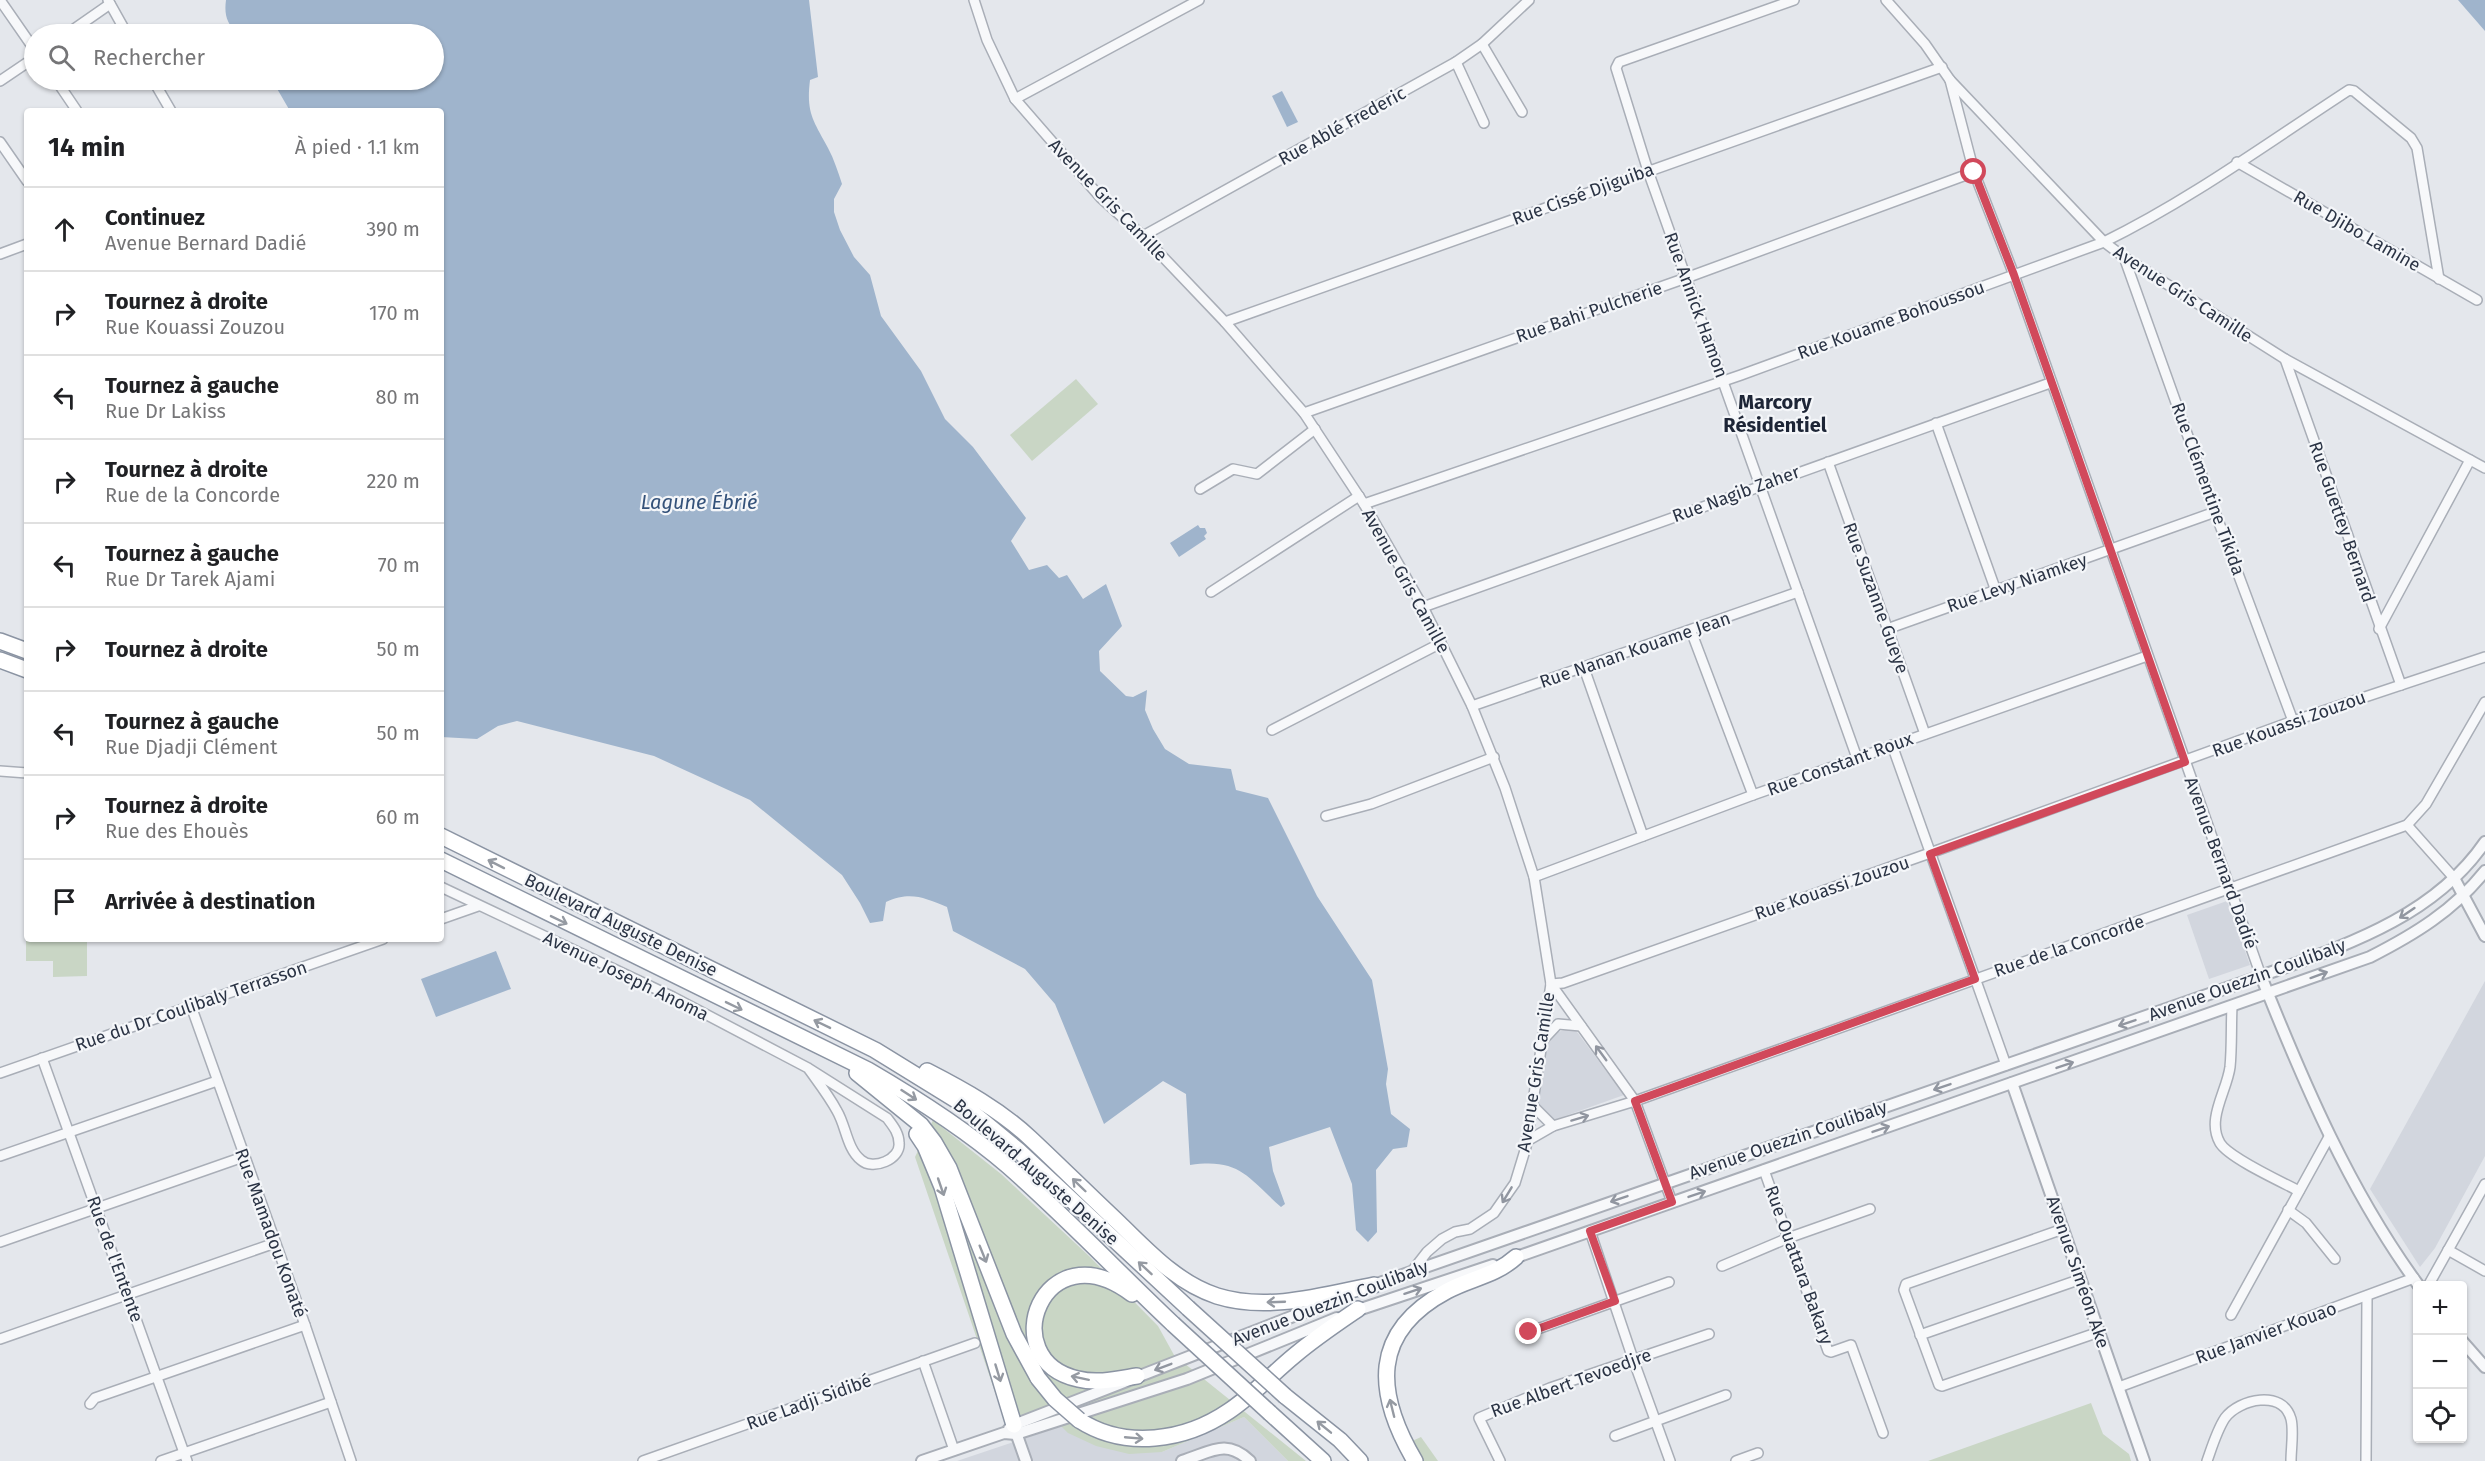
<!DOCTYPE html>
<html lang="fr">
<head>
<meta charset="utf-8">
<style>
  body { margin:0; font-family:"Fira Sans",sans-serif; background:#f6f6f6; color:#202124 }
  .controls { position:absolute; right:18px; bottom:18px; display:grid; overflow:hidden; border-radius:6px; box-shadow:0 2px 4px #0004 }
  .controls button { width:54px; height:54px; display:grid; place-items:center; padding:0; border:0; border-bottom:2px solid #e0e0e0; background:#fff; color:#202124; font:30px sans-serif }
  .stop { position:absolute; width:18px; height:18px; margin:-14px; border:4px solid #d1495b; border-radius:50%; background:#fff }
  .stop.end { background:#d1495b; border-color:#fff; box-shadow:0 2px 6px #0008 }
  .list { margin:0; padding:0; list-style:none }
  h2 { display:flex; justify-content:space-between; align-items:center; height:78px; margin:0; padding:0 24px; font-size:26px }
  h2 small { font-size:20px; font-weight:400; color:#757577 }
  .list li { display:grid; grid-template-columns:39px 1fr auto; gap:18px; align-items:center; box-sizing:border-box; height:84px; padding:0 24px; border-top:2px solid #e0e0e0 }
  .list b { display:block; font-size:22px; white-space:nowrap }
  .list p { margin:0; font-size:20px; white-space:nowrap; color:#757577 }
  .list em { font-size:20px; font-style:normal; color:#757577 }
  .icon { flex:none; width:33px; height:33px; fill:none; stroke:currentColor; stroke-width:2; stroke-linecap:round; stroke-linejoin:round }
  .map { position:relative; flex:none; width:2485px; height:1461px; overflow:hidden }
  .search { position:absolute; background:#fff; box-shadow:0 2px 4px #0004; left:24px; top:24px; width:420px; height:66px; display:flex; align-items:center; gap:15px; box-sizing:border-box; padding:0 21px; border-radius:33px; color:#757577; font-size:22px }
  .panel { position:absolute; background:#fff; box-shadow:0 2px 4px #0004; left:24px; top:108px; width:420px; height:834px; border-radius:6px }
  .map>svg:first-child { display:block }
  .built { fill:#d2d6de }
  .green { fill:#c9d6c5 }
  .water { fill:#9fb4cc }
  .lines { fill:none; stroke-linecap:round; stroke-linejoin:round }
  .minor-casing { stroke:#a9aeb7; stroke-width:12 }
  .tertiary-casing { stroke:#a9aeb7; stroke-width:14 }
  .trunk-casing { stroke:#8b94a3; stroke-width:18 }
  .minor { stroke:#f7f8fa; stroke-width:9 }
  .tertiary { stroke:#f7f8fa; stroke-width:10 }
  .trunk { stroke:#fff; stroke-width:15 }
  .trunk-bridge-casing { stroke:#8b94a3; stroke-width:18; stroke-linecap:butt }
  .trunk-bridge { stroke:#fff; stroke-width:15 }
  .oneway { stroke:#959aa2 }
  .oneway2 { stroke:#9196a0 }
  .route { stroke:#d1495b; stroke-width:8 }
  .labels { text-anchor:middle; stroke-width:4.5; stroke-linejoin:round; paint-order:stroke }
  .street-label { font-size:18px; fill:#2b3445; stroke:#f4f6f9 }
  .neighbourhood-label { font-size:20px; font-weight:bold; fill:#1d2536; stroke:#f4f6f9 }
  .water-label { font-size:20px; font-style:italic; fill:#34527a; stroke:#f4f6f9 }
</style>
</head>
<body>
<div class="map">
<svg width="2485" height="1461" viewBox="0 0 2485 1461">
  <rect width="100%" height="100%" fill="#e4e7ec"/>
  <g class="built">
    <path d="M2227 901 2250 965 2209 979 2187 915Z"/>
    <path d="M2485 981V1156L2435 1248 2420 1267 2370 1189Z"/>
    <path d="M1574 1028 1624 1095 1551 1121 1537 1107 1549 1034Z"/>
    <path d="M1244 1417 1288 1461H957L1061 1426 1162 1452Z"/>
  </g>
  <g class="green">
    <path d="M1076 379 1098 404 1032 461 1010 435Z"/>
    <path d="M26 914 27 939H87V976L53 977V961H26Z"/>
    <path d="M933 1120 1001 1174 1089 1256 1158 1326 1174 1355 1306 1461H1288L1244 1417 1162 1452 1129 1454 1096 1446 1068 1433 1061 1426 1012 1442 915 1157Z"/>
    <path d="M2091 1403 2103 1434 2129 1454 2131 1461H1928Z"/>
    <path d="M1421 1437 1438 1461H1423L1410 1442Z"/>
  </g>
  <g class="water">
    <path d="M226 0H809L818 77 810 80C806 113 813 120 828 148 834 159 838 172 842 184L834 199V212L840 230 854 257 870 275 881 316 921 371 945 419 973 447 1026 518 1011 541 1029 570 1047 565 1059 578 1067 575 1083 599 1106 584 1122 626 1099 651 1100 671 1126 696 1133 697 1147 690 1145 710 1153 729 1165 749 1189 764 1231 769 1236 790 1268 798 1317 896 1372 980 1388 1069 1386 1084 1391 1114 1410 1129 1407 1147 1393 1149 1376 1170 1377 1232 1368 1242 1356 1230 1352 1184 1330 1127 1269 1147 1273 1171 1285 1204 1281 1207C1247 1177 1240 1158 1190 1165L1186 1094 1163 1081 1104 1124 1055 1004 1025 969 953 931 947 907C924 898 911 891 886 902L883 921 870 923 860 903 842 875 750 800 654 756 517 721 498 726 477 739 441 737V111H290L272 80H434V34H237C227 23 224 15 226 0Z"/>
    <path d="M2458 0H2485V31Z"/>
    <path d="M1282 91 1298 122 1287 127 1272 96Z"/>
    <path d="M1198 525 1200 528H1205L1207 533 1204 536 1206 539 1179 557 1170 543Z"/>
    <path d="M496 951 511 989 436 1017 421 979Z"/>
  </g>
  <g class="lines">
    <g class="minor-casing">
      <g id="minor">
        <path d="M0 0 34 49"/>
        <path d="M108 0 127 34"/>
        <path d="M974 0 987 40 1015 99 1101 198 1143 236 1225 322 1304 413 1364 504 1423 607 1472 706 1505 788 1534 877 1551 984 1526 1147 1515 1183 1494 1213 1470 1229 1455 1232 1442 1239 1427 1252 1413 1270"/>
        <path d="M1794 0 1619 62 1616 68 1648 171 1857 758"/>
        <path d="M1886 0 1925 44 1950 80 2104 242 2124 257 2285 359 2485 468"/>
        <path d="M67 34 110 4"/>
        <path d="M1482 44 1522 112"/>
        <path d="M1456 62 1484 123"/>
        <path d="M56 80 77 111"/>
        <path d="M153 80 171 111"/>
        <path d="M1950 80 1974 172 2014 275 2261 976"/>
        <path d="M0 81 34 58"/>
        <path d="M1015 99 1199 0"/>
        <path d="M0 142 27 181"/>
        <path d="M2237 162 2477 300"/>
        <path d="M1143 236 1456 62 1482 44 1529 0"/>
        <path d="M0 254 27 244"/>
        <path d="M2124 257 2215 512 2293 721"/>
        <path d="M1225 322 1942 67"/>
        <path d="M2285 359 2401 685"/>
        <path d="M1304 413 1686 278 1974 172"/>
        <path d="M1936 423 1996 591"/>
        <path d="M1828 462 1925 734"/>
        <path d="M1200 489 1233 469 1257 474 1315 429"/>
        <path d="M1364 504 1741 375 2104 242C2190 200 2269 142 2349 90L2354 91 2411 138 2417 148 2439 279"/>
        <path d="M1211 592 1359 496"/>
        <path d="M1423 607 2050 383"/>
        <path d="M1887 629 2215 512"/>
        <path d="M2379 629 2470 460"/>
        <path d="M1691 631 1753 795"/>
        <path d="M1584 668 1643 836"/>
        <path d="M1472 706 1798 592"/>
        <path d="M1272 730 1441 643"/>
        <path d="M1892 745 2006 1065"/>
        <path d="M0 771 27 773"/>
        <path d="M1326 816 1371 804 1494 757"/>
        <path d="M2407 825 2454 878"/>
        <path d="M1534 877 1753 795 2147 656"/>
        <path d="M441 887 673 997 808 1068 887 1118C893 1126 899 1133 899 1143 901 1159 873 1171 861 1160 847 1149 846 1126 837 1111 829 1096 818 1082 808 1068"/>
        <path d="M441 919 478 906"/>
        <path d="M1551 984 1563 983 1930 853 2293 721 2485 657"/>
        <path d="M1551 984 1635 1101 1672 1202"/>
        <path d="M191 1006 305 1325 351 1461"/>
        <path d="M2232 1006C2231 1026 2232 1047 2230 1067 2227 1091 2206 1119 2220 1143 2229 1158 2282 1182 2299 1191"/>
        <path d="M1543 1040 1558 1024 1581 1026"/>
        <path d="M42 1058 187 1461"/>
        <path d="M0 1073 383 939"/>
        <path d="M1532 1105 1553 1126"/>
        <path d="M1527 1141 1553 1126 1635 1101 2407 825 2426 804 2485 702"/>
        <path d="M0 1156 217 1081"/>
        <path d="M1764 1170 1828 1351 1831 1352 1851 1345 1883 1433"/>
        <path d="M2288 1210 2306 1223 2335 1259"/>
        <path d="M2063 1229 1906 1284 1904 1290 1939 1385 1942 1386 2099 1332"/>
        <path d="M1590 1231 1633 1359 1670 1461"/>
        <path d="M0 1242 243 1157"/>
        <path d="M2448 1250 2485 1271"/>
        <path d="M1722 1266 1788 1238 1870 1209"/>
        <path d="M2428 1286 2485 1184"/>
        <path d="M2231 1315 2329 1137"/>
        <path d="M1529 1332 1669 1282"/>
        <path d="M1920 1335 2081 1279"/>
        <path d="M0 1339 275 1243"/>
        <path d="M923 1361 954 1450"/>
        <path d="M2119 1387 2414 1278"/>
        <path d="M90 1404 95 1398 305 1325"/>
        <path d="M1615 1436 1726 1395"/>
        <path d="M161 1461 331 1402"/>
        <path d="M643 1461 975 1343"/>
        <path d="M1500 1461 1479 1418 1550 1388 1709 1334"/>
        <path d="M1736 1461 1758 1453"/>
        <path d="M2207 1461C2212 1447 2217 1430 2225 1418 2239 1399 2283 1389 2291 1419 2294 1431 2291 1448 2291 1461"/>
        <path d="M2366 1461 2367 1296"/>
      </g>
    </g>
    <g class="tertiary-casing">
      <g id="tertiary">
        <path d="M2454 878 2485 936"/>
        <path d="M2261 976C2304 1084 2350 1192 2419 1286"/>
        <path d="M2012 1083 2144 1461"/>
        <path d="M1511 1259 2370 957C2415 934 2453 911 2485 871"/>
        <path d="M1368 1287 2261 976C2343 946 2433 918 2485 842"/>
        <path d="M1352 1312 1493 1265"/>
        <path d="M2462 1341 2485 1367"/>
        <path d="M1014 1427 1026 1461"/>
        <path d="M1009 1429 1014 1425 1345 1296"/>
        <path d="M922 1461 1004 1433 1016 1434 1187 1379 1337 1318"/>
        <path d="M1182 1461C1211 1452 1226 1438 1250 1461"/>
      </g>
    </g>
    <g class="trunk-casing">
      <g id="trunk">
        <path d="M0 641 27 651"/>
        <path d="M0 660 27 670"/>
        <path d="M441 836 875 1050 961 1103 1018 1150 1188 1308"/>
        <path d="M441 860 868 1070C916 1098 965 1129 1008 1166 1065 1216 1118 1272 1173 1324"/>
        <path d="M927 1071C964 1090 1000 1110 1030 1138 1060 1166 1089 1195 1119 1223 1148 1251 1177 1283 1217 1296 1268 1312 1324 1295 1374 1285"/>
        <path d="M857 1073 921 1125 934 1142 949 1168 1014 1334 1038 1378"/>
        <path d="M917 1134 925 1146 942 1187 1014 1425"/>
        <path d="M1132 1294C1043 1227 993 1360 1078 1379 1097 1384 1118 1379 1137 1376"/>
        <path d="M1285 1396 1340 1440 1360 1461"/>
        <path d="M1270 1413 1323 1461"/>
        <path d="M1079 1420C1125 1450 1185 1441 1229 1411 1253 1395 1273 1373 1295 1355 1315 1338 1336 1324 1358 1309"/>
        <path d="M1415 1461C1375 1393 1370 1332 1447 1291 1471 1278 1495 1276 1516 1257"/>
      </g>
    </g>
    <use href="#minor" class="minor"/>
    <use href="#tertiary" class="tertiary"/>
    <use href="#trunk" class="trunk"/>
    <g class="trunk-bridge-casing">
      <g id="trunk-bridge">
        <path d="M1188 1308 1285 1396"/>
        <path d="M1173 1324 1270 1413"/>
        <path d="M1038 1378 1055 1399 1079 1420"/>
      </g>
    </g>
    <use href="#trunk-bridge" class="trunk-bridge"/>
  </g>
  <defs><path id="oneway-shaft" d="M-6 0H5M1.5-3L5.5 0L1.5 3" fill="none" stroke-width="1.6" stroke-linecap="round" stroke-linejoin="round" transform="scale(1.5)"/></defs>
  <g class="oneway">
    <use href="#oneway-shaft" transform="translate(496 864) rotate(-153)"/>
    <use href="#oneway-shaft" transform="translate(559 920) rotate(26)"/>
    <use href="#oneway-shaft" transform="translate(734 1006) rotate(26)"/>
    <use href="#oneway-shaft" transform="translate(822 1024) rotate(-154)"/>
    <use href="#oneway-shaft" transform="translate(909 1095) rotate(33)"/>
    <use href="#oneway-shaft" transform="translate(1079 1185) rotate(-136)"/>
    <use href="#oneway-shaft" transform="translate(941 1187) rotate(71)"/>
    <use href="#oneway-shaft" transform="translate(983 1254) rotate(68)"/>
    <use href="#oneway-shaft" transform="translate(1145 1268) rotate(-137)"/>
    <use href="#oneway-shaft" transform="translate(1276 1302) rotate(178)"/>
    <use href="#oneway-shaft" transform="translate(998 1373) rotate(73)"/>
    <use href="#oneway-shaft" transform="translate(1080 1378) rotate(-168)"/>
    <use href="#oneway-shaft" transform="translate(1392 1408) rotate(-104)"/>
    <use href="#oneway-shaft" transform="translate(1324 1427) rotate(-141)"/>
    <use href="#oneway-shaft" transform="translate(1134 1438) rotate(5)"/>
  </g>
  <g class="oneway2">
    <use href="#oneway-shaft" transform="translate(2407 913) rotate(146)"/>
    <use href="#oneway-shaft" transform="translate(2319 975) rotate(-20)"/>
    <use href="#oneway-shaft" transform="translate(2127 1023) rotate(161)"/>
    <use href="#oneway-shaft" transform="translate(1601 1053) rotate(-126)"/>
    <use href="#oneway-shaft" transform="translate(2065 1065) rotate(-19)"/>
    <use href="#oneway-shaft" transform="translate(1942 1087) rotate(161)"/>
    <use href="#oneway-shaft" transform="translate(1580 1118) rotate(-17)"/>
    <use href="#oneway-shaft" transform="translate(1881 1129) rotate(-19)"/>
    <use href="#oneway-shaft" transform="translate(1697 1194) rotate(-19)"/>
    <use href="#oneway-shaft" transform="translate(1507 1195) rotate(121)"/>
    <use href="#oneway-shaft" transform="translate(1619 1199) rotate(161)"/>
    <use href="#oneway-shaft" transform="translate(1413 1291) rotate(-18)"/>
    <use href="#oneway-shaft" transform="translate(1163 1367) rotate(159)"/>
  </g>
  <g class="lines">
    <path class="route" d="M1529 1332 1615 1301 1590 1231 1672 1202 1635 1101 1975 979 1930 854 2185 762 2014 275 1974 172"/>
  </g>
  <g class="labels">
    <g class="street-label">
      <text transform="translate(1342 126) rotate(-29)" y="6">Rue Ablé Frederic</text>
      <text transform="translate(1583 194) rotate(-20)" y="6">Rue Cissé Djiguiba</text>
      <text transform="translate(1108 200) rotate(46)" y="6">Avenue Gris Camille</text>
      <text transform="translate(2357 231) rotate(30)" y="6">Rue Djibo Lamine</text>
      <text transform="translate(2183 294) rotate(33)" y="6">Avenue Gris Camille</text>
      <text transform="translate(1696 305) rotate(70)" y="6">Rue Annick Hamon</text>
      <text transform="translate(1589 312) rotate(-19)" y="6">Rue Bahi Pulcherie</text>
      <text transform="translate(1891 320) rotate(-20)" y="6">Rue Kouame Bohoussou</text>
      <text transform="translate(2208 489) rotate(70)" y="6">Rue Clémentine Tikida</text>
      <text transform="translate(1736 494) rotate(-20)" y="6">Rue Nagib Zaher</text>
      <text transform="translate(2342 522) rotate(71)" y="6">Rue Guettey Bernard</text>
      <text transform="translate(1406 581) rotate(61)" y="6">Avenue Gris Camille</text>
      <text transform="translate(2017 583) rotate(-19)" y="6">Rue Levy Niamkey</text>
      <text transform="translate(1876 598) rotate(70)" y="6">Rue Suzanne Gueye</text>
      <text transform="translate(1635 650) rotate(-19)" y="6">Rue Nanan Kouame Jean</text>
      <text transform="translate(2289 724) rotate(-20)" y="6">Rue Kouassi Zouzou</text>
      <text transform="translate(1840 764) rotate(-20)" y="6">Rue Constant Roux</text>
      <text transform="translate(2221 863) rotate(70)" y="6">Avenue Bernard Dadié</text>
      <text transform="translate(1832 888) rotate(-19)" y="6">Rue Kouassi Zouzou</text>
      <text transform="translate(621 925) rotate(26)" y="6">Boulevard Auguste Denise</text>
      <text transform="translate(2069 946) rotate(-19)" y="6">Rue de la Concorde</text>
      <text transform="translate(626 976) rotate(26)" y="6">Avenue Joseph Anoma</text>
      <text transform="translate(2247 980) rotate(-20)" y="6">Avenue Ouezzin Coulibaly</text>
      <text transform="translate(191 1006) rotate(-19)" y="6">Rue du Dr Coulibaly Terrasson</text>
      <text transform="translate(1536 1072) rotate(-81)" y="6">Avenue Gris Camille</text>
      <text transform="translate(1788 1140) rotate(-19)" y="6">Avenue Ouezzin Coulibaly</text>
      <text transform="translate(1036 1172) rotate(41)" y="6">Boulevard Auguste Denise</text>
      <text transform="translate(271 1233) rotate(70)" y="6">Rue Mamadou Konaté</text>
      <text transform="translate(115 1259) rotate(70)" y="6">Rue de l'Entente</text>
      <text transform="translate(1799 1265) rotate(70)" y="6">Rue Ouattara Bakary</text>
      <text transform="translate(2078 1272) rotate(71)" y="6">Avenue Siméon Ake</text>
      <text transform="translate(1330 1303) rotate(-21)" y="6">Avenue Ouezzin Coulibaly</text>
      <text transform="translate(2266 1333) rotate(-20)" y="6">Rue Janvier Kouao</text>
      <text transform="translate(1571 1383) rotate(-20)" y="6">Rue Albert Tevoedjre</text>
      <text transform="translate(809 1402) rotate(-20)" y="6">Rue Ladji Sidibé</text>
    </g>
    <g class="neighbourhood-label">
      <text x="1775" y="409">Marcory<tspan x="1775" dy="23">Résidentiel</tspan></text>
    </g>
    <g class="water-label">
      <text x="699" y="509">Lagune Ébrié</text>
    </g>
  </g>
</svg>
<div class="controls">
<button>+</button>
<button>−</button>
<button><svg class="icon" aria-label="locate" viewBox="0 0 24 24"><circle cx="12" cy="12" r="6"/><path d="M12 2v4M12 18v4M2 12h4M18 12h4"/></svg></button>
</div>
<div class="stop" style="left:1974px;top:172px"></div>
<div class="stop end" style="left:1529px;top:1332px"></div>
<div class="search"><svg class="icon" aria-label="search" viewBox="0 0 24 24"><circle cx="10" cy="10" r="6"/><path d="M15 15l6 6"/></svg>Rechercher</div>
<section class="panel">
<h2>14 min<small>À pied · 1.1 km</small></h2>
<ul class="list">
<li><svg class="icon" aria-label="ahead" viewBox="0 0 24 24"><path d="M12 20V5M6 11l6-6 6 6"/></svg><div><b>Continuez</b><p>Avenue Bernard Dadié</p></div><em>390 m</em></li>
<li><svg class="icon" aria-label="right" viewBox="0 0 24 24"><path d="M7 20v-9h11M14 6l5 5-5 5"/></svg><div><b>Tournez à droite</b><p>Rue Kouassi Zouzou</p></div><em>170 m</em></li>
<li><svg class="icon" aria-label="left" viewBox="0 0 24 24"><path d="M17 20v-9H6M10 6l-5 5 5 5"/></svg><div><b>Tournez à gauche</b><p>Rue Dr Lakiss</p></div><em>80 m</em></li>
<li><svg class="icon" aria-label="right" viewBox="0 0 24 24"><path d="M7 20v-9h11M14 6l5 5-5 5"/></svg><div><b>Tournez à droite</b><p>Rue de la Concorde</p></div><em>220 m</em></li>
<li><svg class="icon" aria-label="left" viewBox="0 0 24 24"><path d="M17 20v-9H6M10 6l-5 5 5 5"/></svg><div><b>Tournez à gauche</b><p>Rue Dr Tarek Ajami</p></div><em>70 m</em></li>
<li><svg class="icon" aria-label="right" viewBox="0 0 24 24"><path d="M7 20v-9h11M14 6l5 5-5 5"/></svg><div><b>Tournez à droite</b></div><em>50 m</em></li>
<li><svg class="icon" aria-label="left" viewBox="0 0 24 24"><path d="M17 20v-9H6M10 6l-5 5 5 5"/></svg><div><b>Tournez à gauche</b><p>Rue Djadji Clément</p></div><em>50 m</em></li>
<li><svg class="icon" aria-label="right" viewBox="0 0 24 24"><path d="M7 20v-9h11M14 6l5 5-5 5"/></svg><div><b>Tournez à droite</b><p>Rue des Ehouès</p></div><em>60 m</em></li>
<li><svg class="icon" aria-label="arrive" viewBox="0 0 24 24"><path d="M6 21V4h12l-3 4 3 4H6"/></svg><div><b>Arrivée à destination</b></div></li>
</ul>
</section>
</div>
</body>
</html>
